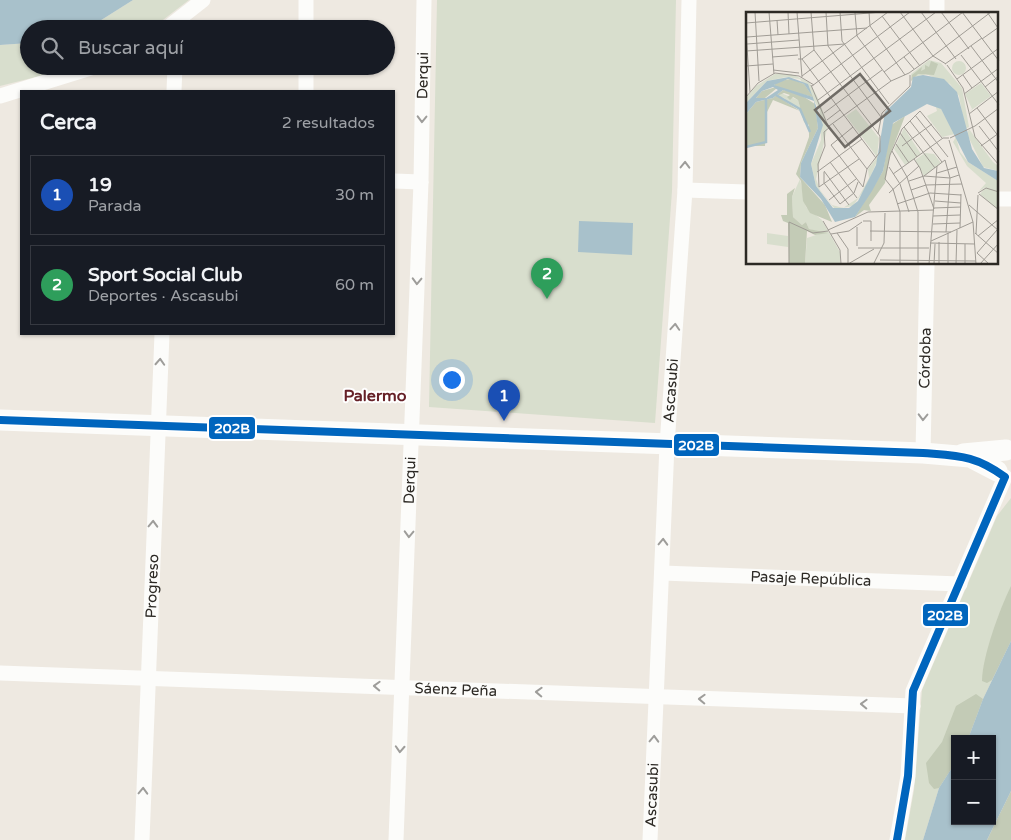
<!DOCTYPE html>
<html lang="es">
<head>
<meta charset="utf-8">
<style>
  body { margin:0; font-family:"Varela Round",sans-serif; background:#242831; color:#f1f3f6 }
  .controls { position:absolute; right:15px; bottom:15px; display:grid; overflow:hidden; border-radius:0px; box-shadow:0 1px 4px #0004 }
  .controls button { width:45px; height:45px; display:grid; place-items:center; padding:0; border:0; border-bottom:1px solid #363941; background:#171b24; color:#f1f3f6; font:25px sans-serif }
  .you { position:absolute; left:451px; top:379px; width:18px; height:18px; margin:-12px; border:4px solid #fff; border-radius:50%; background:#1a73e8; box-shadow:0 0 0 8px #1a73e833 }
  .badge { display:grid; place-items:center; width:32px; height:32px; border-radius:50%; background:#706c66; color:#fff; font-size:16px; font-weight:700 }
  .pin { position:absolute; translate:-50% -41px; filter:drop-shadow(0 1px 2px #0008) }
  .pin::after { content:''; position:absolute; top:26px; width:18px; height:15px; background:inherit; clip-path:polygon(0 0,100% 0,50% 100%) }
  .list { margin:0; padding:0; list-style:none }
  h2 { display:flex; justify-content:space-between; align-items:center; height:65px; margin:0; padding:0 20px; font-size:21px }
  h2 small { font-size:16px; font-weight:400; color:#9ea1a6 }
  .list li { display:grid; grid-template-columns:32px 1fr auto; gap:15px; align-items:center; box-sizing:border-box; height:80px; margin:0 10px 10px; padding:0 10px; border:1px solid #363941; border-radius:0px }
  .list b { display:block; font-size:19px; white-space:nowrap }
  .list p { margin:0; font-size:16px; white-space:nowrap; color:#9ea1a6 }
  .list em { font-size:16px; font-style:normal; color:#9ea1a6 }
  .icon { flex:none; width:28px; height:28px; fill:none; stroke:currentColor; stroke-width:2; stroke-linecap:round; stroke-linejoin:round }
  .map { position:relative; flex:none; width:1011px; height:840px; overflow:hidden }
  .search { position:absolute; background:#171b24; box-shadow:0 1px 4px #0004; left:20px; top:20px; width:375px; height:55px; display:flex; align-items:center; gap:12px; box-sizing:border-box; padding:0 18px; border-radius:28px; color:#9ea1a6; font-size:19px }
  .panel { position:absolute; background:#171b24; box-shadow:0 1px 4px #0004; left:20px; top:90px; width:375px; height:245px; border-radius:0px }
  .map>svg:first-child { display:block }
  .green { fill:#d8decd }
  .forest { fill:#c3cbb6 }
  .water { fill:#a8c1cb }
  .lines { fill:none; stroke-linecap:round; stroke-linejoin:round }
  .minor { stroke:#fcfcfa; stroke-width:15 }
  .secondary { stroke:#fcfcfa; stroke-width:21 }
  .bus-1-casing { stroke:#fff; stroke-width:11 }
  .bus-1 { stroke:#0065bd; stroke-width:8 }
  .oneway { stroke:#9e9d9a }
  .labels { text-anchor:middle; stroke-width:4; stroke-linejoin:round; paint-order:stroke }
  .street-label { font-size:15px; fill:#2c2924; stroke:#fff }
  .neighbourhood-label { font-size:16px; font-weight:bold; fill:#662128; stroke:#fff }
  .inset-river { fill:none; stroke:#a8c1cb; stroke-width:2.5 }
  .inset-road { fill:none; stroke:#a09c95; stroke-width:1 }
  .view { fill:#706c66; fill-opacity:0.15; stroke:#706c66; stroke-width:2.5 }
  .inset-edge { fill:none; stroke:#2c2924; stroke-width:2.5 }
  .line-badge { stroke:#fff; stroke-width:2 }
  .badge-label { font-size:14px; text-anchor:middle; font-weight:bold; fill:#fff }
</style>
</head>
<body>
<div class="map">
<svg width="1011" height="840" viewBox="0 0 1011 840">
  <rect width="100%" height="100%" fill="#eee9e1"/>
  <g class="green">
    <path d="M133 0H189L151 29H87Z"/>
    <path d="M437 0H676L672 191 655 423 429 407Z"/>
    <path d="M29 43V66H80L0 86V45Z"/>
    <path d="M1011 498V641L983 699 968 739H955V763L939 788 923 840H905L914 790 922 690 997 516Z"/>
  </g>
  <g class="forest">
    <path d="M1011 586V641L992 680 987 683 982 681C982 657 1000 608 1011 586Z"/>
    <path d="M976 694 983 699 968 739H955V763L939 788 934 789 929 783 926 763 942 742 956 706Z"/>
    <path d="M1011 791V840H987Z"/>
  </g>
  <g class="water">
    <path d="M0 0H133L87 29H29V43L0 45Z"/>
    <path d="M579 221 633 223 632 255 578 252Z"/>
    <path d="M1011 641V791L987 840H923L939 788 955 763V821H992V739H968L983 699Z"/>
  </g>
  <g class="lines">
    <g class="minor">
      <path d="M306 0V29"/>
      <path d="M937 14V0"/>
      <path d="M166 29 203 0"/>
      <path d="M306 66V91"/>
      <path d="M174 91 175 66"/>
      <path d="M0 96 97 66"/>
      <path d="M394 181 421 182"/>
      <path d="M685 190 747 192"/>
      <path d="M997 199H1011"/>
      <path id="s1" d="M923 453 927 264"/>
      <path id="s2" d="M662 573 960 584"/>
      <path id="s3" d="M0 673 913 706"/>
      <path id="s4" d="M142 840 162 334"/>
      <path id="s5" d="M396 840 421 182 424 0"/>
      <path id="s6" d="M650 840 667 445 685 190 689 0"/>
      <path d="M897 840 908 776 913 691 1005 477"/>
    </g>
    <g class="secondary">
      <path d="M0 420 923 453 970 457 997 471"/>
      <path d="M963 454 1006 450"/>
    </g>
    <g class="bus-1-casing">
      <path id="bus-1" d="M0 420 923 453C959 456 975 455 1005 477L913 691 908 776 897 840"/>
    </g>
    <use href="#bus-1" class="bus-1"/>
  </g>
  <defs><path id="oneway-chevron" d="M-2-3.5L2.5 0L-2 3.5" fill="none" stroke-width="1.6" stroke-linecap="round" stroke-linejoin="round" transform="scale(1.25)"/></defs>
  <g class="oneway">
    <use href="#oneway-chevron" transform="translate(422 119) rotate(91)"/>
    <use href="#oneway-chevron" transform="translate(685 165) rotate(-89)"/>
    <use href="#oneway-chevron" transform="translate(417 281) rotate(92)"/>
    <use href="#oneway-chevron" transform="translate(675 327) rotate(-86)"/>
    <use href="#oneway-chevron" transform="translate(160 362) rotate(-87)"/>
    <use href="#oneway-chevron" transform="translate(923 417) rotate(91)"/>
    <use href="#oneway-chevron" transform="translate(153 524) rotate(-88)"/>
    <use href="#oneway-chevron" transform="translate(409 534) rotate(92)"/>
    <use href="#oneway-chevron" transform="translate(663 542) rotate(-88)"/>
    <use href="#oneway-chevron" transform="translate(377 686) rotate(-178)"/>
    <use href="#oneway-chevron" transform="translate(539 692) rotate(-178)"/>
    <use href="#oneway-chevron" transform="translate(702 699) rotate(-178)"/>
    <use href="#oneway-chevron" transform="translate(864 704) rotate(-178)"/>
    <use href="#oneway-chevron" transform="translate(654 739) rotate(-88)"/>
    <use href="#oneway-chevron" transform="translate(400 749) rotate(93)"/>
    <use href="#oneway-chevron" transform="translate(143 791) rotate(-88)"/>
  </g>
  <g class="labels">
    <g class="street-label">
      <text dy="5" stroke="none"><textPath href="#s5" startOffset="765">Derqui</textPath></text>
      <text dy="5" stroke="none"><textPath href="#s1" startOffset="95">Córdoba</textPath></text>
      <text dy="5" stroke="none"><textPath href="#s6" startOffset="450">Ascasubi</textPath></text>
      <text dy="5" stroke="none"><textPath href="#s5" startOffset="360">Derqui</textPath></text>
      <text dy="5" stroke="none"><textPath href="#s2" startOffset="149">Pasaje República</textPath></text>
      <text dy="5" stroke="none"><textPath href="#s4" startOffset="254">Progreso</textPath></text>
      <text dy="5" stroke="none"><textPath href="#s3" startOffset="456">Sáenz Peña</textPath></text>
      <text dy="5" stroke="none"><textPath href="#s6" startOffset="45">Ascasubi</textPath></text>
    </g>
    <g class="neighbourhood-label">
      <text x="375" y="401">Palermo</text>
    </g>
  </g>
  <g transform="translate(746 12)">
    <rect width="252" height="252" fill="#eee9e1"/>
    <path d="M183 48 195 51 216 76 223 115 219 117 213 84 204 72 180 62 168 65 166 70 165 62ZM206 56a7 7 0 1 1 14 0a7 7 0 1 1-14 0ZM29 62H45L63 70 71 84 82 112 70 167 74 178 86 193 97 196 112 186 123 166 122 157 135 140 119 177 107 194 89 197 70 174 65 152 75 128 74 98 54 67 40 65 21 69 0 91V86L10 74ZM235 71 245 84 224 99 226 97 219 82ZM35 81 52 88 55 99 38 86 30 84ZM184 92 192 94 195 97 209 122 196 125 181 104 191 99 190 95ZM110 97 133 126 131 145 100 104ZM158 116 175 142 159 153 148 137ZM223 117 247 150 252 154V159L237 155 221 122ZM210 125 214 140 222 150 252 169V198L234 182 240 175 233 179 240 171 221 154 207 130ZM179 141 188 142 195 151 178 164 169 148ZM54 167 60 195 76 208 82 219 74 220 63 217 60 210 56 213 47 205 46 185ZM82 219 94 240V252H59L61 226ZM21 221 42 224V235L21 232Z" fill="#d8decd"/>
    <path d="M185 49 192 52 188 63 172 62 165 69 166 63 176 55 175 59 179 57V53L183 55ZM45 67 58 72 67 85 31 76 19 86H10L16 79 30 75 28 73 33 69ZM37 78 52 81 69 92 72 116 55 151 54 165 79 193 86 210 64 201 57 189 55 169 50 162 63 125V113L58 110 52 88 47 85 44 88 41 85 44 83 38 81 31 84 54 99 27 88 21 100 19 134H0V102L10 90 27 86ZM159 104 144 143 139 171 123 193 125 199 118 198 109 205 137 159 145 113ZM49 176 46 185 47 205 56 213 60 210 63 217 82 221 69 223 61 219 59 252H43L42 211 37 209 35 203H41V182Z" fill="#c3cbb6"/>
    <path d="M177 63 198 67 211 80 226 137 238 156 252 159V169L222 150 195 97 181 92 147 111 137 159 126 179 109 205 89 210 75 187 54 165 55 151 72 116 68 89 37 78 27 86 10 90 0 102V91L21 69 43 65 62 72 77 113 65 152 70 174 87 196H103L112 189 130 153 139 100 165 75 167 65ZM42 67 58 72 67 85 28 73ZM27 75 32 78 20 86H10L16 79Z" fill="#a8c1cb" fill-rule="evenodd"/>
    <path class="inset-river" d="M30 83 54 97 64 120M0 135 20 130V87"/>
    <path class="inset-road" d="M9 0 13 69M23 0 28 62M42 0 43 22M51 0 56 65M65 0 68 38 134 124V140L121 157 117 175 85 133 107 115M80 0 82 34 135 105M94 0 96 29M123 0 124 14 159 63M154 0 187 44 245 0M175 0 210 47M195 0 223 37M216 0 253 49M241 0 252 16M109 1 111 24 145 69M136 4 174 54M31 8 32 23M0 11 136 0M0 20 4 80M1 25 121 16M236 27 253 15M96 29 143 92M1 32 53 28M225 34 253 71M0 39 99 32M215 43 253 93M26 45 52 43M158 45 168 57M52 47H56L130 146M56 47 68 38M199 52 236 26M201 53 217 76 229 125 253 153M0 54 27 52M27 58 53 61M138 60 217 0M163 61 187 44 200 52M217 63 226 76M56 64 142 0M211 67 253 36M65 73 82 114M66 74 164 0M239 75 253 64M218 82 253 56M0 85 12 71 29 61 53 64 68 73M72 88 190 0M231 96 253 125M78 101 136 58M223 102 253 79M169 103 202 145M81 108 94 98M164 109 196 150M87 112 121 157M83 114 145 69 163 61M233 114 253 140M84 115 78 120 79 134 72 152 73 175 113 147M158 115 189 156M154 121 171 145M132 122 136 101 164 74V63M204 126 229 114 253 96M203 128 227 210 230 252M150 132 163 151M156 134 186 112M235 134 253 121M146 139 161 165 172 200V252M168 147 174 156 188 197M199 148 204 166 200 220M84 150 111 186M143 155 154 172 163 200M78 159 103 193M71 160 116 127M78 160V171L94 192 108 181 112 170M191 161 211 155M147 162 197 126H203M178 164 204 166 213 163M163 169 178 164 199 148M165 178 180 173 216 172M143 181 173 154M232 181 240 176 253 180M233 182 253 198M83 188 110 167M189 189 215 191M151 192 184 181 215 183M223 193 253 219M188 196 215 195M187 204 214 203M77 209 94 238 95 252M117 209H125V229M187 212 214 211M111 215V234M214 216 215 182M82 218 122 200 188 198M124 219 205 220M91 221 102 237V252M229 221 253 242M85 222 103 219 116 210M230 222 232 183M232 224 253 207M185 229 227 210M184 231 229 232M112 236H183M231 241 251 218M231 241 243 252M134 248 230 249M128 251 138 231 139 201M43 252V210L67 221 82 219M102 252 128 237M154 252V200L147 177 139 167 144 143 156 117 174 99 196 126M183 252 191 154M188 252 189 232M193 252V230M202 252V221M210 252 211 218M219 252V232M234 252 253 231"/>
    <path class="view" d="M114 62 144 99 99 135 69 98Z"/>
    <rect width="252" height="252" class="inset-edge"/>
  </g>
  <g class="line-badge">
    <rect x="208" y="416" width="48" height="24" rx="5" fill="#0065bd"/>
    <rect x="673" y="433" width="47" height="24" rx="5" fill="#0065bd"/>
    <rect x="922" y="603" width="47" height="24" rx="5" fill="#0065bd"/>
  </g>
  <g class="badge-label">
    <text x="232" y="433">202B</text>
    <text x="696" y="450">202B</text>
    <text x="945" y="620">202B</text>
  </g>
</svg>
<div class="controls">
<button>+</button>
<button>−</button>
</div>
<div class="you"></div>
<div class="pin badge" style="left:504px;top:421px;background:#1a4fb4">1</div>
<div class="pin badge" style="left:547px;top:299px;background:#2e9e5b">2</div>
<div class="search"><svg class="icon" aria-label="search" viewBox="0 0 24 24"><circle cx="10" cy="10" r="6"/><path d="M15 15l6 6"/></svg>Buscar aquí</div>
<section class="panel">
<h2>Cerca<small>2 resultados</small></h2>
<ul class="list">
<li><span class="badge" style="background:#1a4fb4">1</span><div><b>19</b><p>Parada</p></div><em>30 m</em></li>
<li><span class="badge" style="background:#2e9e5b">2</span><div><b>Sport Social Club</b><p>Deportes · Ascasubi</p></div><em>60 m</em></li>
</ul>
</section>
</div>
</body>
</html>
